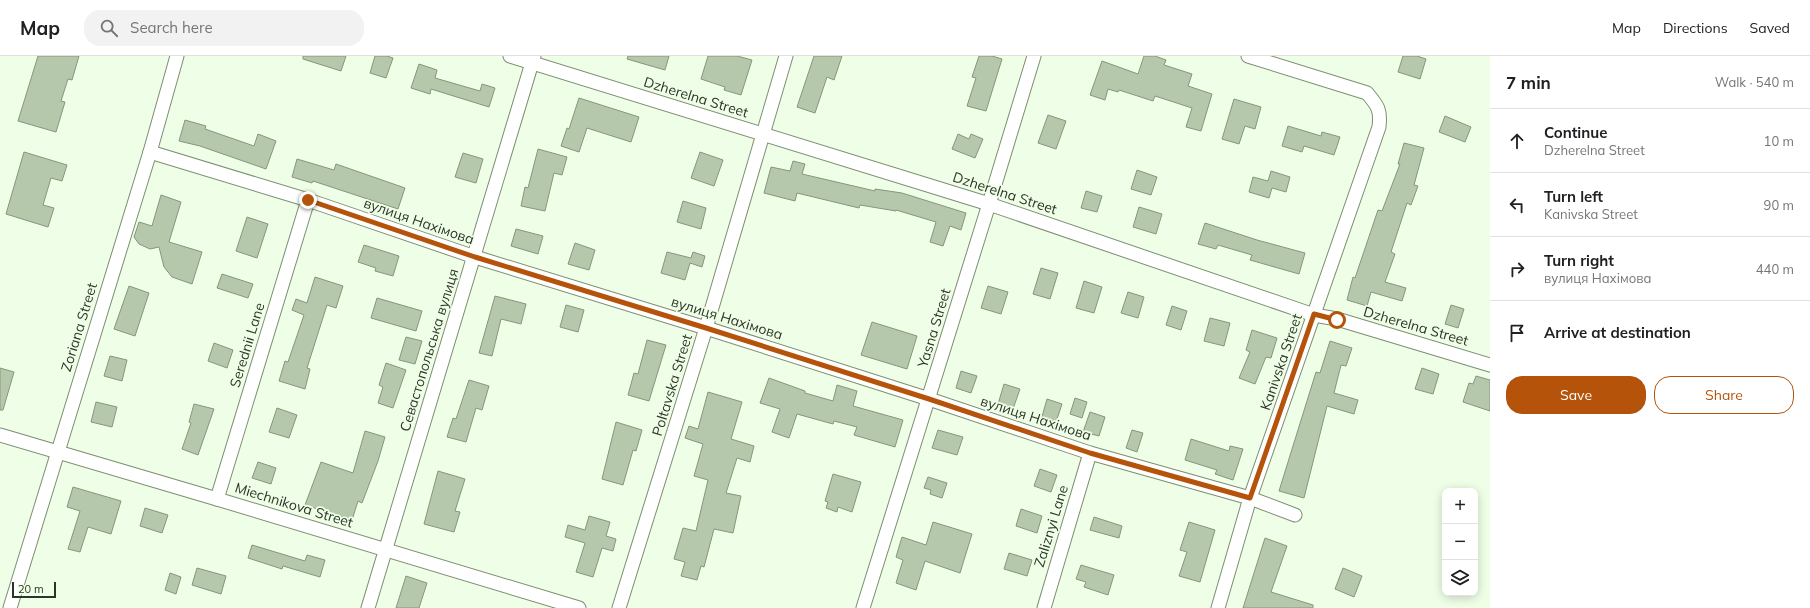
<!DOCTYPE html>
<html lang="en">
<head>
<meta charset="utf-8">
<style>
  body { margin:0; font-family:Mulish,sans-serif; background:#f2f2f2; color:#202124 }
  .controls { position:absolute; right:12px; bottom:12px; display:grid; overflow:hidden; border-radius:8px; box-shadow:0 2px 10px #0003 }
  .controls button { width:36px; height:36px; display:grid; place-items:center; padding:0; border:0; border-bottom:1px solid #e0e0e0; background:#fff; color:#202124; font:20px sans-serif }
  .scale { position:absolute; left:12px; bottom:10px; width:44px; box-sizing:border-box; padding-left:4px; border:2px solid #2d3429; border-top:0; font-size:11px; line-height:14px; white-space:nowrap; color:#2d3429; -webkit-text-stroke:3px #effee6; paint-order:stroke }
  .stop { position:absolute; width:12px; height:12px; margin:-9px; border:3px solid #b45309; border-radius:50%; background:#fff }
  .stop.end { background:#b45309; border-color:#fff; box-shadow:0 1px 4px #0008 }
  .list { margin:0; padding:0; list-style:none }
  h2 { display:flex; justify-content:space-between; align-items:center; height:52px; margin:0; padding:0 16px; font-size:17px }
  h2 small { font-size:13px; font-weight:400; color:#757577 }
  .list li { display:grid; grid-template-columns:26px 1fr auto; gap:12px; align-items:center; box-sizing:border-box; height:64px; padding:0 16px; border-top:1px solid #e0e0e0 }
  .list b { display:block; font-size:15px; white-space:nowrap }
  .list p { margin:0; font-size:13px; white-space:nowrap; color:#757577 }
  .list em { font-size:13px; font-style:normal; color:#757577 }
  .actions { display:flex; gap:8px; padding:12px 16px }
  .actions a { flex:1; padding:9px 0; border:1px solid #b45309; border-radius:16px; text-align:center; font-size:14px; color:#b45309 }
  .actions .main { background:#b45309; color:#fff }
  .icon { flex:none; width:22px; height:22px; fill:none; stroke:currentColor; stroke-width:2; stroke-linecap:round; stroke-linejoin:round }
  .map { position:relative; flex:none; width:1490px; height:552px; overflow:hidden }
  header { display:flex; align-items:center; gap:24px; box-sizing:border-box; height:56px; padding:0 20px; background:#fff; border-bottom:1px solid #e0e0e0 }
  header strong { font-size:19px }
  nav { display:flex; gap:22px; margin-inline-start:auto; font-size:14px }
  .search { width:280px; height:36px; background:#f2f2f2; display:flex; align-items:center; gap:10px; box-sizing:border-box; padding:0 14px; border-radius:16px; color:#757577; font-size:15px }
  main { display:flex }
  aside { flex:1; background:#fff }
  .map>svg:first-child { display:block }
  .building { fill:#b6c8ab; stroke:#86967b }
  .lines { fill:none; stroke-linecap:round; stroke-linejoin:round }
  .minor-casing { stroke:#7d8e72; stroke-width:15 }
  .minor { stroke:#fff; stroke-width:13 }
  .route { stroke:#b45309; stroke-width:5 }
  .labels { text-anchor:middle; stroke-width:3.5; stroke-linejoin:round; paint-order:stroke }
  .street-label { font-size:14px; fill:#2d3429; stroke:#effee6 }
</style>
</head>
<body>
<header>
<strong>Map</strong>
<div class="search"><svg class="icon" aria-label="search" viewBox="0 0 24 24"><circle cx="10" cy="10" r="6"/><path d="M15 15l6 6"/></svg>Search here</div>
<nav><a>Map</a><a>Directions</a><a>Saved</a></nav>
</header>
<main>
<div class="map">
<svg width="1490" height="552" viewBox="0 0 1490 552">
  <rect width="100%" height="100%" fill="#effee6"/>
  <g class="building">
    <path d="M38 0H79L72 24 68 23 61 45 65 46 56 76 18 65Z"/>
    <path d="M303 0H346L341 15 303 3Z"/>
    <path d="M375 0H387L393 2 386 22 370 17Z"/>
    <path d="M628 0H669L665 14 627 3Z"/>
    <path d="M708 0H737L752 4 741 39 724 34 725 31 701 23Z"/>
    <path d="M814 0H842L834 24 827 21 815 57 797 51Z"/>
    <path d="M979 0H992L1002 3 986 55 967 50 976 22 972 21Z"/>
    <path d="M1144 0H1155L1166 4 1164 9 1192 18 1188 30 1212 38 1201 75 1186 71 1192 52 1155 40 1153 45 1119 34 1118 36 1108 33 1105 44 1090 39 1102 5 1138 18Z"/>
    <path d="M1403 0H1417L1426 3 1420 23 1398 16Z"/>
    <path d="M419 8 437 14 435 22 480 35 482 28 495 32 489 51 431 33 430 38 411 32Z"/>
    <path d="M579 42 639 61 631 86 587 72 579 96 561 90 567 72 569 73Z"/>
    <path d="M1234 43 1261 51 1255 73 1245 70 1239 88 1222 83Z"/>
    <path d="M1048 59 1066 65 1056 93 1038 87Z"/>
    <path d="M1445 60 1471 71 1465 86 1439 76Z"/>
    <path d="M185 64 206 70 205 73 254 90 258 78 276 85 266 113 200 90 179 85Z"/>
    <path d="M1288 70 1321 80 1322 76 1340 81 1334 99 1304 90 1302 96 1282 90Z"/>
    <path d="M958 78 969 83 971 78 983 83 975 102 952 93Z"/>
    <path d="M1404 87 1424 92 1414 129 1418 130 1411 149 1407 147 1391 196 1395 198 1385 226 1406 232 1402 245 1371 236 1367 250 1347 244 1353 221 1355 222 1378 154 1382 155 1400 108H1398Z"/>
    <path d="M538 93 567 101 562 119 554 117 545 155 521 150 525 131 528 132Z"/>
    <path d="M24 96 67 109 62 125 51 122 43 149 54 152 48 171 6 158Z"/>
    <path d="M700 96 723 104 714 130 691 122Z"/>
    <path d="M463 97 483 103 476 127 455 121Z"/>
    <path d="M297 103 334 114 336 108 405 132 398 153 313 125 312 127 292 121Z"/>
    <path d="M793 105 805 108 802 118 875 135V133L902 137 966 157 961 174 950 170 943 190 930 186 936 166 896 154V155L860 149 859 152 797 137 795 145 764 137 771 111 790 115Z"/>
    <path d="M1137 114 1157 121 1151 139 1131 133Z"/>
    <path d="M1271 115 1290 121 1286 136 1272 132 1269 142 1249 136 1253 121 1268 125Z"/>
    <path d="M1086 135 1102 140 1097 156 1081 152Z"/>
    <path d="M161 139 181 146 169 186 202 196 192 228 172 221 164 211 159 191 150 193 139 188 134 181 139 166 152 170Z"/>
    <path d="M683 145 706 152 701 173 677 166Z"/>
    <path d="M1139 151 1162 158 1156 178 1133 171Z"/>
    <path d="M247 161 268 168 257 202 236 195Z"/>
    <path d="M1205 167 1257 184 1305 197 1299 218 1250 204 1252 199 1218 189 1216 193 1198 188Z"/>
    <path d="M516 173 543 180 538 198 511 190Z"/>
    <path d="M575 187 595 194 589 214 568 208Z"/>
    <path d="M364 189 399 200 393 220 375 215 376 212 358 206Z"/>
    <path d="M667 196 691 202 693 196 705 200 702 211 690 207 685 224 661 217Z"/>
    <path d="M1041 212 1058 217 1050 243 1033 238Z"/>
    <path d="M222 218 253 228 248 242 217 232Z"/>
    <path d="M315 221 343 230 336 252 327 249 307 312 310 313 305 333 279 325 285 305 288 306 304 259 292 254 296 243 307 247Z"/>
    <path d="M1084 225 1102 231 1094 257 1076 252Z"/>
    <path d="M129 230 149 237 135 280 114 273Z"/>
    <path d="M988 230 1008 236 1001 258 981 252Z"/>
    <path d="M1128 236 1144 241 1138 262 1121 257Z"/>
    <path d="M495 240 526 248 521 268 501 263 492 300 479 297Z"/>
    <path d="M377 242 422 255 416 275 371 262Z"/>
    <path d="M566 249 584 254 578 276 560 271Z"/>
    <path d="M1451 249 1464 253 1458 272 1445 268Z"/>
    <path d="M1172 250 1187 255 1181 274 1166 269Z"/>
    <path d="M1210 262 1230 267 1224 290 1204 285Z"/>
    <path d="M872 266 917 280 907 313 861 299Z"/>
    <path d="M1252 274 1277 282 1271 302 1266 301 1255 328 1239 322 1250 296 1246 294Z"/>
    <path d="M406 281 422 285 415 308 399 304Z"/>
    <path d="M647 284 666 289 649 345 628 339 634 317 638 318Z"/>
    <path d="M1330 285 1352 292 1346 310 1341 309 1334 337 1358 344 1354 358 1327 350 1304 442 1279 435 1316 316 1320 317Z"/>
    <path d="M214 287 233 294 227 312 208 305Z"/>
    <path d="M110 300 127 304 122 325 104 320Z"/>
    <path d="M386 307 406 314 393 352 378 347 383 331 379 329Z"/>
    <path d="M0 312 14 316 3 354H0Z"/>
    <path d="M1422 312 1439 318 1433 338 1415 333Z"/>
    <path d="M961 315 977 320 971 337 956 332Z"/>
    <path d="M1476 320 1490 324V355L1463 346 1469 327 1473 328Z"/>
    <path d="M769 322 805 335V337L833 345 837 329 857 335 853 350 903 364 895 391 854 379 857 371 834 365 833 368 797 358 789 382 772 376 780 353 760 347Z"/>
    <path d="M469 324 489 330 482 354 476 352 466 386 447 381 453 362 456 363Z"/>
    <path d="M1004 328 1020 333 1013 353 998 348Z"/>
    <path d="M708 336 742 346 731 383 754 390 750 406 737 402 726 437 741 440 733 477 714 473 704 511 701 510 697 524 681 520 685 506 674 503 683 472 696 475 708 424 694 420 703 388 685 382 689 370 698 373Z"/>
    <path d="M1075 342 1087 346 1082 362 1070 358Z"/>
    <path d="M1047 343 1062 348 1055 369 1041 364Z"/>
    <path d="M96 346 117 351 112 371 91 366Z"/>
    <path d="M194 348 214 353 198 399 182 393 191 367 189 366Z"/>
    <path d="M277 352 297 359 289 382 269 376Z"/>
    <path d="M1090 356 1105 361 1099 380 1083 376Z"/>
    <path d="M616 366 642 374 636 395 633 394 623 429 602 423Z"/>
    <path d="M938 374 963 381 957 399 932 392Z"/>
    <path d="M1132 374 1143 377 1137 396 1126 392Z"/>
    <path d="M365 375 385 381 378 405 362 447 358 445 352 464 305 449 321 406 353 417Z"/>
    <path d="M1191 383 1229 395 1230 390 1243 393 1233 424 1215 418 1217 414 1185 404Z"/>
    <path d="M258 406 276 412 271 428 252 422Z"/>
    <path d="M1040 413 1057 419 1051 436 1034 430Z"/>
    <path d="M438 415 465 423 455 455 460 456 454 476 424 468Z"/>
    <path d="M833 418 861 426 852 456 838 451 837 456 826 452 828 446 825 445Z"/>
    <path d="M928 421 947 427 942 442 930 438 931 434 924 432Z"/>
    <path d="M73 431 121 445 111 478 88 471 80 496 68 493 80 455 67 451Z"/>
    <path d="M145 452 168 459 162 477 140 470Z"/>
    <path d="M1021 453 1042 460 1037 477 1016 470Z"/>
    <path d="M589 460 610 466 606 480 616 483 613 495 602 492 593 521 576 516 585 487 565 481 568 469 585 474Z"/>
    <path d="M1094 461 1122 470 1119 482 1090 474Z"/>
    <path d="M933 466 972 478 960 517 925 505 916 534 896 527 903 504 896 501 902 481 926 489Z"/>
    <path d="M1189 466 1215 474 1200 526 1179 520 1187 496 1180 494Z"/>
    <path d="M1265 482 1287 490 1271 536 1313 549V552H1243Z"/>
    <path d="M252 489 305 505 307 499 325 504 320 521 283 510 282 513 248 502Z"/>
    <path d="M1009 497 1032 504 1027 520 1004 513Z"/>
    <path d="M1081 509 1114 519 1108 539 1084 531 1086 526 1076 523Z"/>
    <path d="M197 512 226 520 221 538 192 529Z"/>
    <path d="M1343 512 1362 520 1354 541 1335 533Z"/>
    <path d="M170 517 181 521 176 538 165 534Z"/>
    <path d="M406 520 427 527 419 552H396Z"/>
  </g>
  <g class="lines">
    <g class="minor-casing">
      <g id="minor">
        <path d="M510 0 989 148 1314 259 1337 263 1490 309"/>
        <path d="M150 96 308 144 475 201 706 272 929 343 1090 397 1250 442 1295 459"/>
        <path d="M0 379 217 443 579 552"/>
        <path d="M217 443 308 144"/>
        <path d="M10 552 150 96 177 0"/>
        <path d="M368 552 534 0"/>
        <path d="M619 552 706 272 786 0"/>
        <path d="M863 552 989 148 1034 0"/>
        <path d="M1044 552 1090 397"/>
        <path d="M1218 552 1250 442 1379 71C1381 54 1378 50 1367 37L1248 0"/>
      </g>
    </g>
    <use href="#minor" class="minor"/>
  </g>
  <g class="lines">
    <path class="route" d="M308 144 475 201 706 272 929 343 1090 397 1250 442 1314 258 1337 264"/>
  </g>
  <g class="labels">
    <g class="street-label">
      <text transform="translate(696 41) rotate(17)" y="5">Dzherelna Street</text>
      <text transform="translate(1005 137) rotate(18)" y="5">Dzherelna Street</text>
      <text transform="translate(419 165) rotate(19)" y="5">вулиця Нахімова</text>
      <text transform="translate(727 262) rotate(17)" y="5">вулиця Нахімова</text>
      <text transform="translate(1416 270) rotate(16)" y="5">Dzherelna Street</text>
      <text transform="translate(79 271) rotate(-73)" y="5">Zoriana Street</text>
      <text transform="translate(934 272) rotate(-73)" y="5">Yasna Street</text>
      <text transform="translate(247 289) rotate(-73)" y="5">Serednii Lane</text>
      <text transform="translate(429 294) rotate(-73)" y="5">Севастопольська вулиця</text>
      <text transform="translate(1281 306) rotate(-71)" y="5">Kanivska Street</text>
      <text transform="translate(672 329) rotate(-73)" y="5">Poltavska Street</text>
      <text transform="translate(1036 362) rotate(18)" y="5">вулиця Нахімова</text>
      <text transform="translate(294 449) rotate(17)" y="5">Miechnikova Street</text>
      <text transform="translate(1051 470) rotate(-73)" y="5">Zaliznyi Lane</text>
    </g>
  </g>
</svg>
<div class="controls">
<button>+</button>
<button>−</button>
<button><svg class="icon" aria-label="layers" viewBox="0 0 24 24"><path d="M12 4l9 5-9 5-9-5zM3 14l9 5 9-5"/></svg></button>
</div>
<div class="scale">20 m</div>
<div class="stop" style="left:1337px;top:264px"></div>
<div class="stop end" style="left:308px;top:144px"></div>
</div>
<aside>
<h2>7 min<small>Walk · 540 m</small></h2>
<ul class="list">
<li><svg class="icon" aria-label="ahead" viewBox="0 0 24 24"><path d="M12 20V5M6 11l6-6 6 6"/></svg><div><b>Continue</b><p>Dzherelna Street</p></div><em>10 m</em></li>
<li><svg class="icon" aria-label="left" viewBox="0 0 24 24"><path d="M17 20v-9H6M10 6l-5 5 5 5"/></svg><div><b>Turn left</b><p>Kanivska Street</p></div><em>90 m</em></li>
<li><svg class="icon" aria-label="right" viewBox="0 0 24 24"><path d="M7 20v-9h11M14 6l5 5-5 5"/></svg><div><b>Turn right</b><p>вулиця Нахімова</p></div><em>440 m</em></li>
<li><svg class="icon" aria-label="arrive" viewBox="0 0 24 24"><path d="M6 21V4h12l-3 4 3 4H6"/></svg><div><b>Arrive at destination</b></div></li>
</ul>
<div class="actions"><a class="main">Save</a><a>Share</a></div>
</aside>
</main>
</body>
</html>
